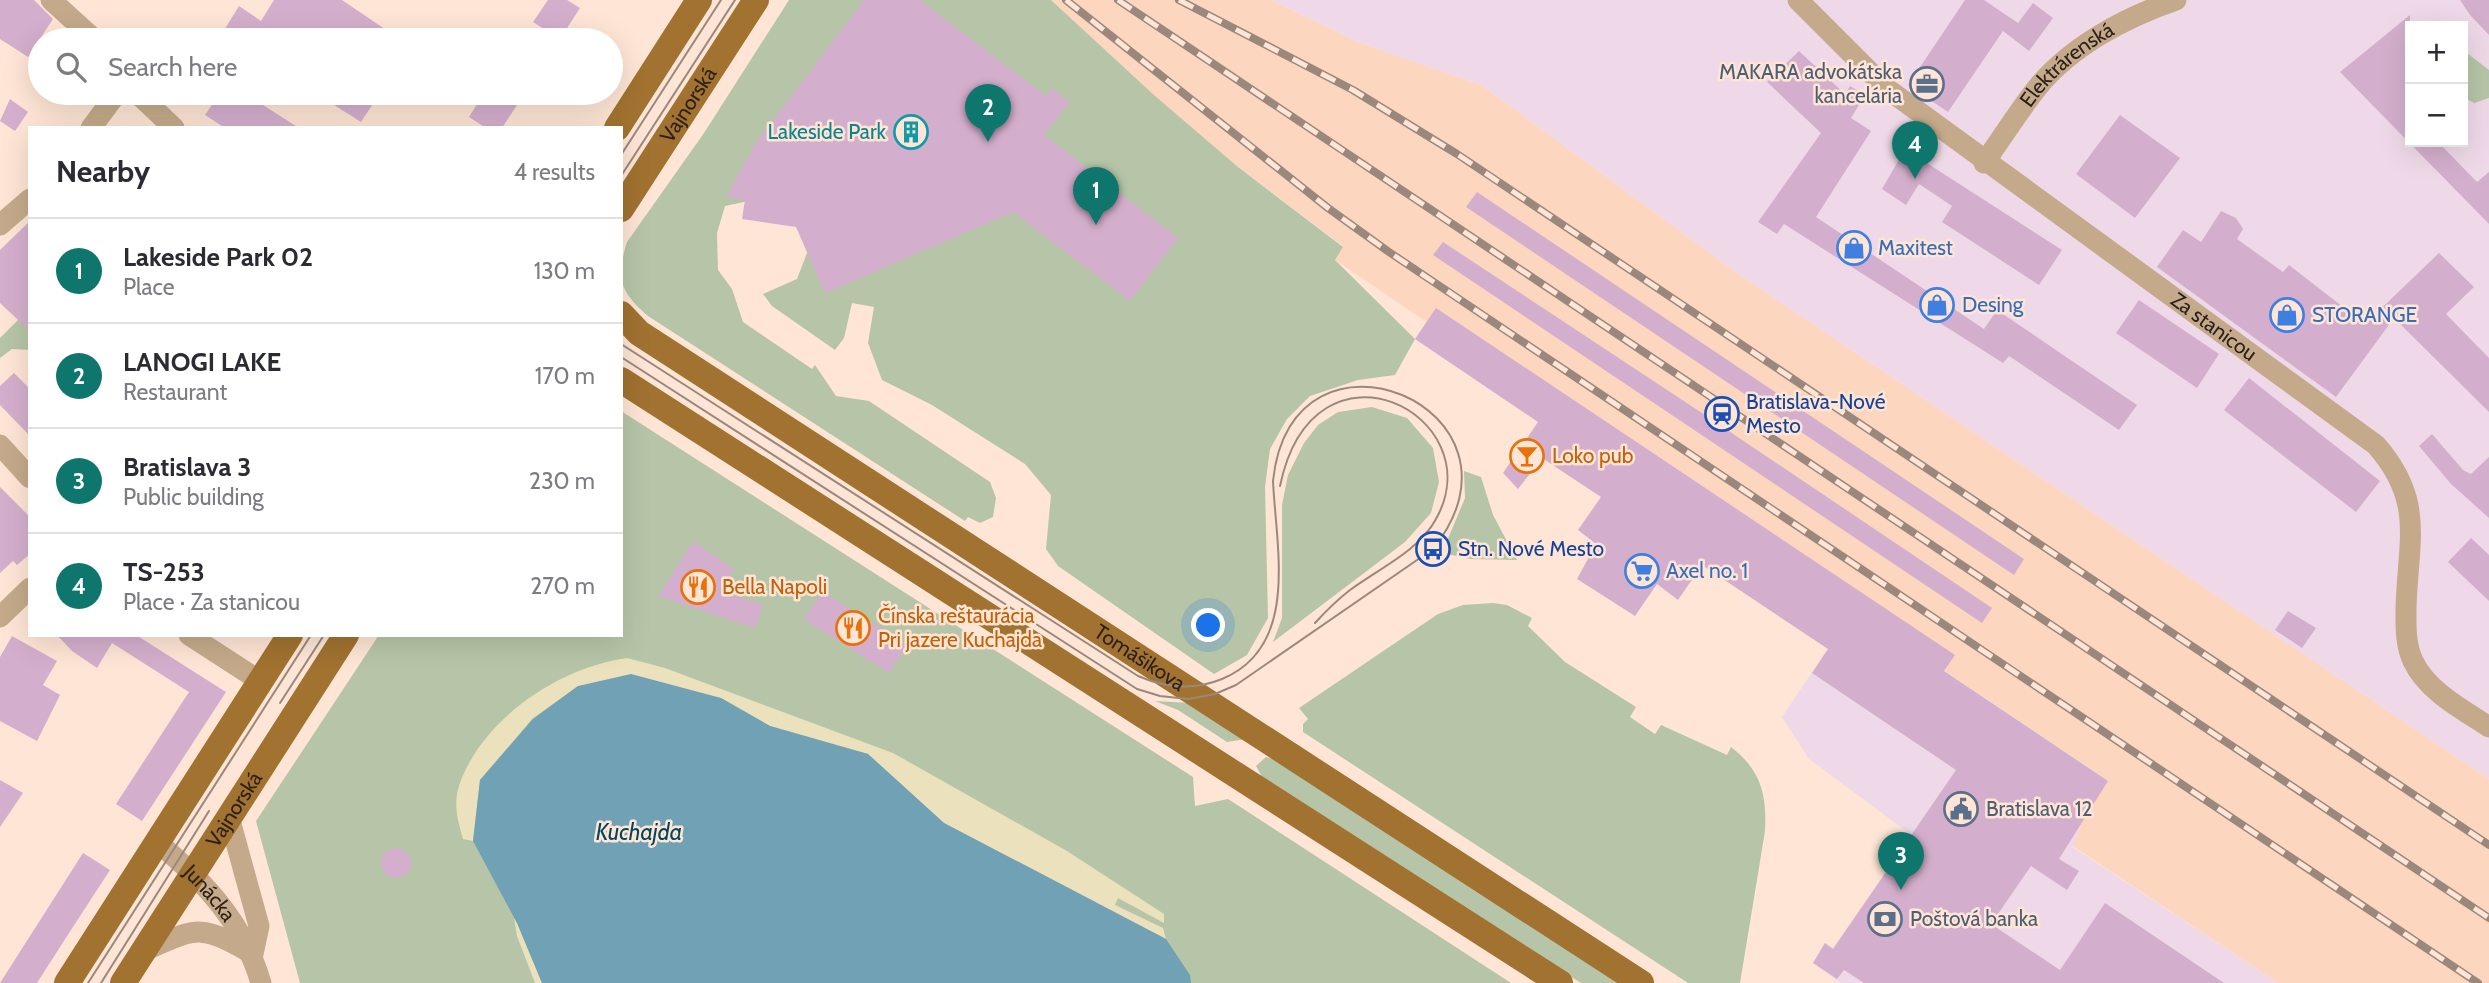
<!DOCTYPE html>
<html lang="en">
<head>
<meta charset="utf-8">
<style>
  body { margin:0; font-family:Cabin,sans-serif; background:#f2f2f3; color:#2b2b33 }
  .controls { position:absolute; right:21px; top:21px; display:grid; overflow:hidden; border-radius:0px; box-shadow:0 7px 28px #0002 }
  .controls button { width:63px; height:63px; display:grid; place-items:center; padding:0; border:0; border-bottom:2px solid #e1e1e2; background:#fff; color:#2b2b33; font:35px sans-serif }
  .you { position:absolute; left:1209px; top:626px; width:24px; height:24px; margin:-18px; border:5px solid #fff; border-radius:50%; background:#1a73e8; box-shadow:0 0 0 10px #1a73e833 }
  .badge { display:grid; place-items:center; width:46px; height:46px; border-radius:50%; background:#0f766e; color:#fff; font-size:23px; font-weight:700 }
  .pin { position:absolute; translate:-50% -58px; filter:drop-shadow(0 2px 4px #0008) }
  .pin::after { content:''; position:absolute; top:37px; width:24px; height:21px; background:inherit; clip-path:polygon(0 0,100% 0,50% 100%) }
  .list { margin:0; padding:0; list-style:none }
  h2 { display:flex; justify-content:space-between; align-items:center; height:91px; margin:0; padding:0 28px; font-size:30px }
  h2 small { font-size:23px; font-weight:400; color:#7c7c81 }
  .list li { display:grid; grid-template-columns:46px 1fr auto; gap:21px; align-items:center; box-sizing:border-box; height:105px; padding:0 28px; border-top:2px solid #e1e1e2 }
  .list b { display:block; font-size:26px; white-space:nowrap }
  .list p { margin:0; font-size:23px; white-space:nowrap; color:#7c7c81 }
  .list em { font-size:23px; font-style:normal; color:#7c7c81 }
  .icon { flex:none; width:38px; height:38px; fill:none; stroke:currentColor; stroke-width:2; stroke-linecap:round; stroke-linejoin:round }
  .map { position:relative; flex:none; width:2489px; height:983px; overflow:hidden }
  .search { position:absolute; background:#fff; box-shadow:0 7px 28px #0002; left:28px; top:28px; width:595px; height:77px; display:flex; align-items:center; gap:18px; box-sizing:border-box; padding:0 24px; border-radius:38px; color:#7c7c81; font-size:26px }
  .panel { position:absolute; background:#fff; box-shadow:0 7px 28px #0002; left:28px; top:126px; width:595px; height:511px; border-radius:0px }
  .map>svg:first-child { display:block }
  .built { fill:#fcd6be }
  .industrial { fill:#efd9e8; fill-rule:evenodd }
  .green { fill:#b6c5a7 }
  .sand { fill:#ebe1bc }
  .water { fill:#71a1b4 }
  .building { fill:#d4afcd }
  .lines { fill:none; stroke-linecap:round; stroke-linejoin:round }
  .minor { stroke:#c4aa8a; stroke-width:21 }
  .major { stroke:#a17230; stroke-width:26 }
  .tram { stroke:#9b887d; stroke-width:2 }
  .rail-casing { stroke:#9b887d; stroke-width:8 }
  .rail { stroke:#fee5d5; stroke-width:5; stroke-dasharray:16; stroke-linecap:butt }
  .labels { text-anchor:middle; stroke-width:5; stroke-linejoin:round; paint-order:stroke }
  .street-label { font-size:21px; fill:#2d211a; stroke:#fee5d5 }
  .service-label { font-size:21px; fill:#4e5e75; stroke:#fee5d5; text-anchor:start }
  .culture-label { font-size:21px; fill:#0d838f; stroke:#fee5d5; text-anchor:end }
  .shop-label { font-size:21px; fill:#366cbe; stroke:#fee5d5; text-anchor:start }
  .transit-label { font-size:21px; fill:#164399; stroke:#fee5d5; text-anchor:start }
  .food-label { font-size:21px; fill:#c56008; stroke:#fee5d5; text-anchor:start }
  .water-label { font-size:23px; font-style:italic; fill:#00475c; stroke:#fee5d5 }
</style>
</head>
<body>
<div class="map">
<svg width="2489" height="983" viewBox="0 0 2489 983">
  <rect width="100%" height="100%" fill="#fee5d5"/>
  <path class="built" d="M1051 0H1271L1358 42 1481 85 1741 276 2489 779V983H2278L2073 846 2082 821 2107 780 1335 260 1343 246 1238 167 1154 95Z"/>
  <g class="industrial">
    <path d="M1271 0H2489V779L1741 276 1481 85 1358 42ZM2410 26H2463V142H2410Z"/>
    <path d="M1854 610 2108 781 2082 820 2073 847 2278 983H1840L1813 963 1825 943 1833 948 1913 836 1809 759 1782 717Z"/>
  </g>
  <g class="green">
    <path d="M789 0H1051L1154 95 1238 167 1343 247 1335 260 1415 339 1395 375 1358 380 1310 396 1287 419 1270 449 1265 487 1268 618 1247 655 1214 674 1058 566 1046 549 1051 495 1025 464 932 405 882 380 868 343 874 307 852 303 844 338 835 350 772 306 763 294 797 279 807 253 803 222 749 201 725 206 717 233 718 270 732 289 743 322 812 369 815 365 836 396 869 401 990 482 996 498 993 517 980 523 968 517 965 521 648 316C619 291 616 278 627 242L704 133Z"/>
    <path d="M2463 50 2489 70V98L2474 103 2463 97Z"/>
    <path d="M19 319 30 327V350L12 349 0 358V338Z"/>
    <path d="M1372 407 1407 418 1433 448 1439 482 1431 513 1405 542 1273 642 1282 618V505L1288 475 1304 443 1318 425 1338 412Z"/>
    <path d="M621 411 1193 777 1195 806 1228 799 1511 983H300L256 821 379 635H621Z"/>
    <path d="M1464 471 1481 477 1493 515 1517 560 1471 559 1442 553 1465 498Z"/>
    <path d="M1493 603 1507 605 1532 618 1528 626 1565 662 1636 707 1630 717 1655 734 1661 725 1727 755 1731 747C1761 770 1767 795 1765 831L1740 983H1688L1303 732V724L1308 719 1299 708 1438 614 1463 605Z"/>
    <path d="M1155 701 1190 703 1246 739 1227 742 1178 710Z"/>
    <path d="M1266 757 1274 759 1621 983H1581L1262 777 1256 766Z"/>
  </g>
  <g class="sand">
    <path d="M627 658 665 668 893 753 1067 851 1164 914V923L1118 898 1115 905 1163 928 1166 939 944 823 868 754 770 726 721 698 578 686 532 719 480 780 473 841 463 839C458 822 453 804 459 786 481 719 560 667 627 658Z"/>
    <path d="M514 918 517 923 542 983H535L517 936Z"/>
  </g>
  <path class="water" d="M631 674 721 698 770 726 868 754 944 823 1166 939 1190 975 1191 983H542L517 923 473 841 480 780 533 719 578 686Z"/>
  <g class="building">
    <path d="M0 0H34L53 19 28 57 0 39Z"/>
    <path d="M274 0H342L401 40H235L223 32 239 6 261 21Z"/>
    <path d="M548 0H567L580 8 560 39 533 22Z"/>
    <path d="M864 0H920L1046 96 1051 88 1070 102 1044 135 1178 238 1130 301 1013 212 825 293 796 227 742 219 745 200 726 197 755 144Z"/>
    <path d="M1965 0H1984L2018 23 2033 3 2053 18 2029 51 2003 31 1948 112 1908 85Z"/>
    <path d="M2460 0H2489V35L2470 15Z"/>
    <path d="M2410 15V142H2438L2477 182 2489 172V224L2340 72Z"/>
    <path d="M1799 51 1845 94 1850 86 1865 95 1851 118 1871 131 1816 217 1984 329 1997 310 2137 405 2119 430 2009 356 2003 363 1784 224 1777 234 1758 222 1821 133 1767 82Z"/>
    <path d="M220 93H244L299 128H225L205 115Z"/>
    <path d="M315 93H380L361 122Z"/>
    <path d="M484 93H525L502 128H486L469 117Z"/>
    <path d="M10 99 28 112 15 131 0 121Z"/>
    <path d="M2120 115 2180 158 2135 218 2076 174Z"/>
    <path d="M1905 149 2062 250 2039 285 1942 222 1952 206 1919 184 1906 205 1882 189Z"/>
    <path d="M1477 192 2024 559 2014 575 1466 207Z"/>
    <path d="M2221 211 2236 218 2243 229 2237 239 2283 272 2289 265 2365 324 2439 253 2474 287 2446 314 2489 358V412L2394 318 2336 397 2157 267 2183 230 2201 242Z"/>
    <path d="M30 221V331L0 303V250Z"/>
    <path d="M1443 242 1705 415 1992 608 1982 623 1433 255Z"/>
    <path d="M2139 300 2219 354 2197 388 2116 333Z"/>
    <path d="M1436 308 1955 655 1944 671 2108 781 2059 859 2079 871 2067 890 2031 866 1991 924 2060 970 2105 903 2224 983H1864L1844 970 1837 979 1813 963 1825 943 1833 949 1956 770 1812 673 1828 649 1702 565 1678 600 1657 584 1635 616 1577 579 1596 544 1578 530 1601 497 1542 458 1518 489 1503 473 1538 422 1415 339Z"/>
    <path d="M14 373 30 389V436L0 405V386Z"/>
    <path d="M2249 378 2380 481 2356 512 2224 410Z"/>
    <path d="M2432 434 2463 470 2471 474 2489 457V518L2451 484 2419 446Z"/>
    <path d="M0 487 30 517V554L17 565 13 561 0 573Z"/>
    <path d="M2471 538 2489 555V601L2448 562Z"/>
    <path d="M693 541 734 569 720 591 763 605 755 628 658 596Z"/>
    <path d="M822 591 907 645 889 673 804 619Z"/>
    <path d="M2288 611 2316 628 2302 648 2275 630Z"/>
    <path d="M57 635H136L226 692 142 821 116 804 189 692 112 643 97 668 72 651Z"/>
    <path d="M12 636 57 661 43 685 60 695 37 741 0 721V657Z"/>
    <path d="M0 780 23 793 0 827Z"/>
    <circle cx="396" cy="863" r="15"/>
    <path d="M83 853 110 870 69 933 37 983H0Z"/>
  </g>
  <g class="lines">
    <g class="minor">
      <path d="M51 0 95 40"/>
      <path id="s1" d="M1798 0 1886 88 2376 445C2425 501 2408 540 2406 608 2406 625 2405 644 2413 661 2427 691 2462 709 2489 727"/>
      <path d="M137 93 174 128"/>
      <path d="M91 128 117 93"/>
      <path id="s2" d="M1984 163C2002 138 2018 112 2037 88 2071 46 2126 17 2176 0"/>
      <path d="M0 225 30 199"/>
      <path d="M0 445 30 478"/>
      <path d="M0 617 30 588"/>
      <path d="M189 635 260 681"/>
      <path d="M229 817 259 926 253 954"/>
      <path id="s3" d="M156 841C204 881 243 922 261 983"/>
      <path d="M143 951C197 928 199 923 251 953"/>
    </g>
    <g class="major">
      <path d="M617 128 699 0"/>
      <path id="s4" d="M621 209 756 0"/>
      <path id="s5" d="M621 314 639 333 1641 983"/>
      <path d="M621 380 1560 983"/>
      <path d="M67 983 290 635"/>
      <path id="s6" d="M123 983 346 635"/>
    </g>
    <g class="tram">
      <path d="M621 155 721 0"/>
      <path d="M621 176 735 0"/>
      <path d="M621 344 1138 676C1166 688 1193 691 1222 679 1300 647 1276 548 1273 481 1291 302 1546 408 1433 549L1236 685 1215 694 1188 699 1160 696 1137 689 621 357"/>
      <path d="M1280 486C1314 323 1494 415 1436 519 1419 551 1378 569 1350 590 1337 600 1326 611 1315 623"/>
      <path d="M280 703 324 635"/>
      <path d="M88 983 311 635"/>
      <path d="M101 983 209 811"/>
    </g>
    <g class="rail-casing">
      <g id="rail">
        <path d="M1066 0 1328 208 1389 252 2478 983"/>
        <path d="M1118 0 2489 918"/>
        <path d="M1179 0 1353 90 1457 154 2489 845"/>
      </g>
    </g>
    <use href="#rail" class="rail"/>
  </g>
  <defs>
    <g id="office-ring" transform="scale(1.75)"><circle r="9.5" fill="#fee5d5" stroke="#5c6f8a" stroke-width="1.5"/><path d="M-6-3h4V-5.5h4V-3h4V5H-6ZM-1-4.5V-3h2v-1.5ZM-6 0V1H6V0Z" fill="#5c6f8a"/></g>
    <g id="building-ring" transform="scale(1.75)"><circle r="9.5" fill="#fee5d5" stroke="#0f9aa8" stroke-width="1.5"/><path d="M-4-6H4V6H1V3H-1V6H-4ZM-2.5-4.3h1.7v1.8h-1.7ZM.8-4.3h1.7v1.8H.8ZM-2.5-1h1.7V.8h-1.7ZM.8-1h1.7V.8H.8Z" fill="#0f9aa8"/></g>
    <g id="shop-ring" transform="scale(1.75)"><circle r="9.5" fill="#fee5d5" stroke="#3f7fe0" stroke-width="1.5"/><path d="M-5-2.5h2.3a2.7 3.5 0 0 1 5.4 0H5L5.5 6h-11ZM-1.5-2.5h3a1.5 2.3 0 0 0-3 0Z" fill="#3f7fe0"/></g>
    <g id="station-ring" transform="scale(1.75)"><circle r="9.5" fill="#fee5d5" stroke="#1a4fb4" stroke-width="1.5"/><path d="M-3-6H3Q5-6 5-4V2Q5 4 3 4L4.5 6H3L1.5 4h-3L-3 6H-4.5L-3 4Q-5 4-5 2V-4Q-5-6-3-6ZM-3.5-4v3h7v-3ZM-3.5 1v1.5H-2V1ZM2 1v1.5H3.5V1Z" fill="#1a4fb4"/></g>
    <g id="bar-ring" transform="scale(1.75)"><circle r="9.5" fill="#fee5d5" stroke="#e8710a" stroke-width="1.5"/><path d="M-6-5H6L.8 .8V4.5H3.5V6h-7V4.5H-.8V.8Z" fill="#e8710a"/></g>
    <g id="bus-ring" transform="scale(1.75)"><circle r="9.5" fill="#fee5d5" stroke="#1a4fb4" stroke-width="1.5"/><path d="M-5-6H5V4H4V6H2V4H-2V6H-4V4H-5ZM-3.5-4V0h7V-4ZM-3.5 1.2v1.5H-2V1.2ZM2 1.2v1.5H3.5V1.2Z" fill="#1a4fb4"/></g>
    <g id="supermarket-ring" transform="scale(1.75)"><circle r="9.5" fill="#fee5d5" stroke="#3f7fe0" stroke-width="1.5"/><path d="M-6-5.5h2.5l.6 2H6L4.5 2H-2.5L-4.4-4H-6ZM-1.5 3.2a1.3 1.3 0 1 0 .1 0ZM3 3.2a1.3 1.3 0 1 0 .1 0Z" fill="#3f7fe0"/></g>
    <g id="restaurant-ring" transform="scale(1.75)"><circle r="9.5" fill="#fee5d5" stroke="#e8710a" stroke-width="1.5"/><path d="M-5-6h1v4h1v-4h1v4h1v-4h1v5L-1.5 .5V6h-2V.5L-5-1ZM5-6V6H3V1.5H1.5Q1.5-4 5-6Z" fill="#e8710a"/></g>
    <g id="civic-ring" transform="scale(1.75)"><circle r="9.5" fill="#fee5d5" stroke="#5c6f8a" stroke-width="1.5"/><path d="M-.6-6.5H3V-4.5H.6V-3L4-1V1h2V6H-6V1h2V-1L-.6-3ZM-1.2 2.5V6h2.4V2.5Z" fill="#5c6f8a"/></g>
    <g id="bank-ring" transform="scale(1.75)"><circle r="9.5" fill="#fee5d5" stroke="#5c6f8a" stroke-width="1.5"/><path d="M-6-4H6V4H-6ZM0-2.3a2.3 2.3 0 1 0 0 4.6a2.3 2.3 0 1 0 0-4.6Z" fill="#5c6f8a"/></g>
  </defs>
  <g fill-rule="evenodd">
    <use href="#office-ring" x="1927" y="84"/>
    <use href="#building-ring" x="911" y="132"/>
    <use href="#shop-ring" x="1854" y="248"/>
    <use href="#shop-ring" x="1937" y="305"/>
    <use href="#shop-ring" x="2287" y="315"/>
    <use href="#station-ring" x="1722" y="414"/>
    <use href="#bar-ring" x="1527" y="456"/>
    <use href="#bus-ring" x="1433" y="549"/>
    <use href="#supermarket-ring" x="1642" y="571"/>
    <use href="#restaurant-ring" x="698" y="587"/>
    <use href="#restaurant-ring" x="853" y="628"/>
    <use href="#civic-ring" x="1961" y="809"/>
    <use href="#bank-ring" x="1885" y="919"/>
  </g>
  <g class="labels">
    <g class="street-label">
      <text dy="7" stroke="none"><textPath href="#s2" startOffset="130">Elektrárenská</textPath></text>
      <text dy="7" stroke="none"><textPath href="#s4" startOffset="124">Vajnorská</textPath></text>
      <text dy="7" stroke="none"><textPath href="#s1" startOffset="530">Za stanicou</textPath></text>
      <text dy="7" stroke="none"><textPath href="#s5" startOffset="623">Tomášikova</textPath></text>
      <text dy="7" stroke="none"><textPath href="#s6" startOffset="206">Vajnorská</textPath></text>
      <text dy="7" stroke="none"><textPath href="#s3" startOffset="75">Junácka</textPath></text>
    </g>
    <g class="service-label">
      <text x="1902" y="79" text-anchor="end">MAKARA advokátska<tspan x="1902" dy="24">kancelária</tspan></text>
      <text x="1986" y="816">Bratislava 12</text>
      <text x="1910" y="926">Poštová banka</text>
    </g>
    <g class="culture-label">
      <text x="886" y="139">Lakeside Park</text>
    </g>
    <g class="shop-label">
      <text x="1878" y="255">Maxitest</text>
      <text x="1962" y="312">Desing</text>
      <text x="2312" y="322">STORANGE</text>
      <text x="1666" y="578">Axel no. 1</text>
    </g>
    <g class="transit-label">
      <text x="1746" y="409">Bratislava-Nové<tspan x="1746" dy="24">Mesto</tspan></text>
      <text x="1458" y="556">Stn. Nové Mesto</text>
    </g>
    <g class="food-label">
      <text x="1552" y="463">Loko pub</text>
      <text x="722" y="594">Bella Napoli</text>
      <text x="878" y="623">Čínska reštaurácia<tspan x="878" dy="24">Pri jazere Kuchajda</tspan></text>
    </g>
    <g class="water-label">
      <text x="639" y="840">Kuchajda</text>
    </g>
  </g>
</svg>
<div class="controls">
<button>+</button>
<button>−</button>
</div>
<div class="you"></div>
<div class="pin badge" style="left:1096px;top:225px">1</div>
<div class="pin badge" style="left:988px;top:142px">2</div>
<div class="pin badge" style="left:1901px;top:890px">3</div>
<div class="pin badge" style="left:1915px;top:179px">4</div>
<div class="search"><svg class="icon" aria-label="search" viewBox="0 0 24 24"><circle cx="10" cy="10" r="6"/><path d="M15 15l6 6"/></svg>Search here</div>
<section class="panel">
<h2>Nearby<small>4 results</small></h2>
<ul class="list">
<li><span class="badge">1</span><div><b>Lakeside Park 02</b><p>Place</p></div><em>130 m</em></li>
<li><span class="badge">2</span><div><b>LANOGI LAKE</b><p>Restaurant</p></div><em>170 m</em></li>
<li><span class="badge">3</span><div><b>Bratislava 3</b><p>Public building</p></div><em>230 m</em></li>
<li><span class="badge">4</span><div><b>TS-253</b><p>Place · Za stanicou</p></div><em>270 m</em></li>
</ul>
</section>
</div>
</body>
</html>
